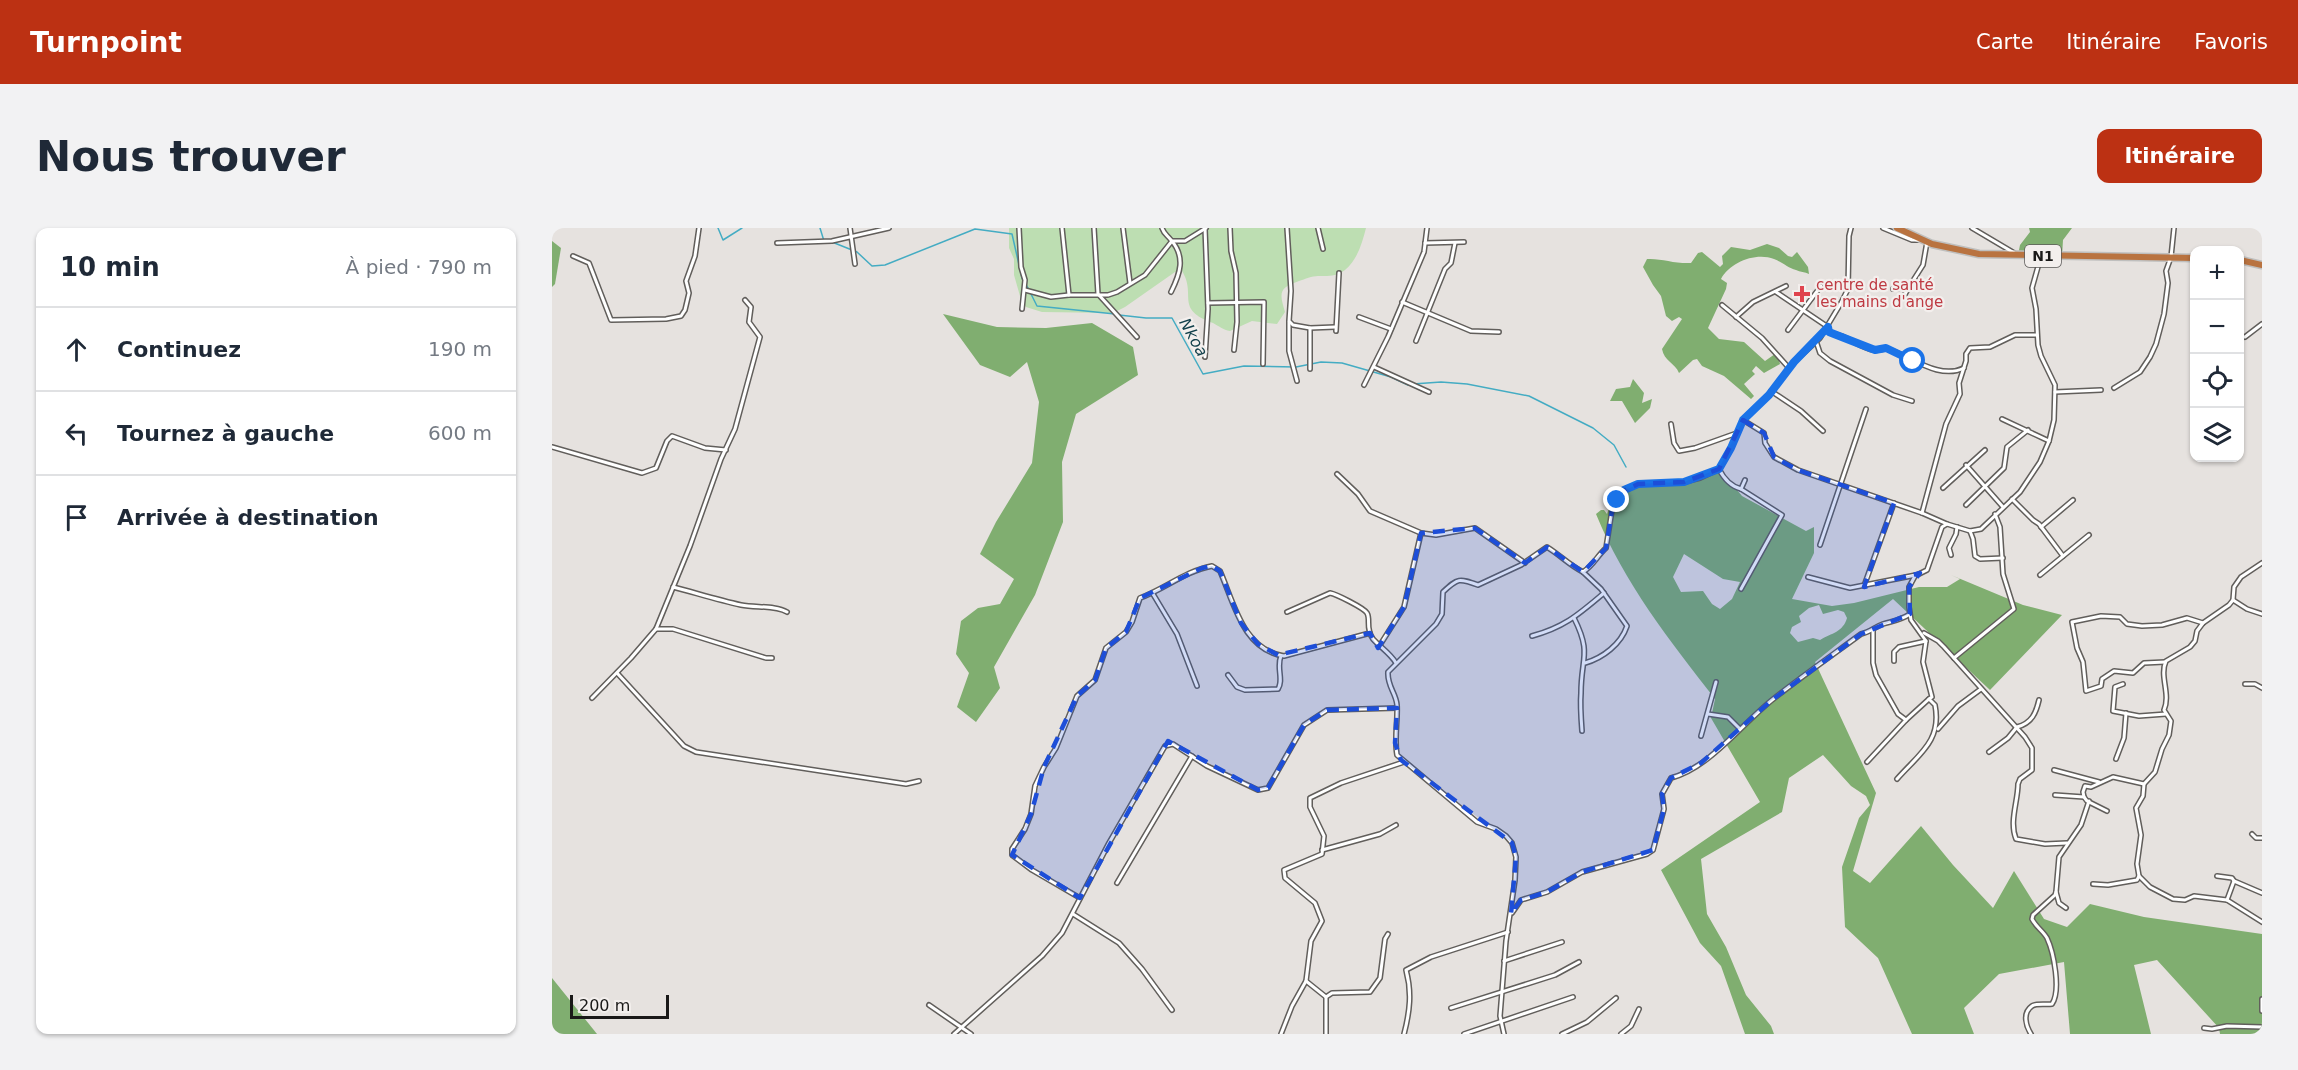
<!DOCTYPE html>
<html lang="fr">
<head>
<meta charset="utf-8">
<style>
  body { margin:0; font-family:"DejaVu Sans",sans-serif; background:#f2f2f3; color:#1f2937 }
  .controls { position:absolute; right:18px; top:18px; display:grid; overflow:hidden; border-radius:12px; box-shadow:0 2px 4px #0004 }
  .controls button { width:54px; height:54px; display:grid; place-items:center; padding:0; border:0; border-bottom:2px solid #e0e1e3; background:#fff; color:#1f2937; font:30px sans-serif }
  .scale { position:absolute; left:18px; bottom:15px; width:99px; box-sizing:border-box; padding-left:6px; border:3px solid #1a1918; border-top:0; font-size:16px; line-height:21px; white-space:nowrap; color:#1a1918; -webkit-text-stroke:4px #f3efed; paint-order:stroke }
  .stop { position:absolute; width:18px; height:18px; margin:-14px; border:4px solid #1a73e8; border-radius:50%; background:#fff }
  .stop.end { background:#1a73e8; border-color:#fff; box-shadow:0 2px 6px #0008 }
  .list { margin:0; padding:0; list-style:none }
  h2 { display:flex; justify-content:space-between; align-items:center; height:78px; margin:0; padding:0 24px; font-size:26px }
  h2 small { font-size:20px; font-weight:400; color:#747a83 }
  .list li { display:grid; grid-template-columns:39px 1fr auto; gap:18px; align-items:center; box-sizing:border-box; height:84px; padding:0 24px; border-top:2px solid #e0e1e3 }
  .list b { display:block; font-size:22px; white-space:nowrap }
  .list em { font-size:20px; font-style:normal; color:#747a83 }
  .icon { flex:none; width:33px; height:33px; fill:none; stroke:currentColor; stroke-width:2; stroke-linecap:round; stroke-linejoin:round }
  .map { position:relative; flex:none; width:1710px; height:806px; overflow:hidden; border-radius:12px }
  header { display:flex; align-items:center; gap:36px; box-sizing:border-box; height:84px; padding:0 30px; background:#bc3113; color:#fff }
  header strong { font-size:28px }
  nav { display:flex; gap:33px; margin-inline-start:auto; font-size:21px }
  .intro { display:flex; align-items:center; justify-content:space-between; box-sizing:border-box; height:144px; padding:0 36px }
  h1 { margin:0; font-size:42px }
  .button { padding:15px 27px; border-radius:12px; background:#bc3113; color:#fff; font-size:21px; font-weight:700 }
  main { display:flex; gap:36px; padding:0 36px }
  aside { flex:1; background:#fff; border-radius:12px; box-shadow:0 2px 4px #0004 }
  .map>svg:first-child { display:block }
  .green { fill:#bddeb2 }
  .forest { fill:#80ae70; fill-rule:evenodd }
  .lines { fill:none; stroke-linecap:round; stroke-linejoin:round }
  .stream { stroke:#44acc3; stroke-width:1.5 }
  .street-casing { stroke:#615e5b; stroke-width:6 }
  .highway-casing { stroke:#bfbfbe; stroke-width:9 }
  .street { stroke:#fff; stroke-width:3 }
  .highway { stroke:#b97340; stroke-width:6 }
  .route { stroke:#1a73e8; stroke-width:8 }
  .marked { fill:#1d4ed8; fill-opacity:0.2; stroke:#1d4ed8; stroke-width:4.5; stroke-dasharray:12 8; stroke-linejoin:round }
  .health-dot { fill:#e0444e; stroke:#f3efed; stroke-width:2 }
  .labels { text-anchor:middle; stroke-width:4.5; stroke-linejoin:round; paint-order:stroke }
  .shield { fill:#f3efed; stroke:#5b5958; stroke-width:1.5 }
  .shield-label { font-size:14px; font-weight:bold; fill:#1a1918 }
  .health-label { font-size:15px; fill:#be3a42; stroke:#f3efed; text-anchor:start }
  .water-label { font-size:16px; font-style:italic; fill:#12404b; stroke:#f3efed }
</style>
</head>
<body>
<header>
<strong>Turnpoint</strong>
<nav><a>Carte</a><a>Itinéraire</a><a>Favoris</a></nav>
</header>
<div class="intro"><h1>Nous trouver</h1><a class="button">Itinéraire</a></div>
<main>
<aside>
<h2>10 min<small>À pied · 790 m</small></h2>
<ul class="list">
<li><svg class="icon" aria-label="ahead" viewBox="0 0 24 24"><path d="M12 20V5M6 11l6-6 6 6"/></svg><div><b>Continuez</b></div><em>190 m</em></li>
<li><svg class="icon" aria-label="left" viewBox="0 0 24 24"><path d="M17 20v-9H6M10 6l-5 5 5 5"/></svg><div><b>Tournez à gauche</b></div><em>600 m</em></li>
<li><svg class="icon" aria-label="arrive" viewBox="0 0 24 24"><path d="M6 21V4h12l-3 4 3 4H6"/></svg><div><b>Arrivée à destination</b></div></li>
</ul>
</aside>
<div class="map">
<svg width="1710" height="806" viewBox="0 0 1710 806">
  <rect width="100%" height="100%" fill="#e6e2df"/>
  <path class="green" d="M457 0H814C810 15 806 31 793 42 784 49 776 48 766 48 760 48 753 51 747 53 727 60 727 64 733 84L725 96 700 93 678 103C671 102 667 98 661 95 622 81 645 67 630 43L623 44 573 79 561 85 490 84 474 79 470 75 462 47V31L457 20Z"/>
  <g class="forest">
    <path d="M1477 0H1520L1511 12 1510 29 1466 27 1468 17 1478 4Z"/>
    <path d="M0 13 9 20 3 56 0 59Z"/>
    <path d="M1215 16 1227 20 1236 28 1240 29 1245 24 1256 39 1257 46C1253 44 1248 44 1244 42 1236 40 1230 34 1222 31 1204 24 1178 34 1169 51L1175 55 1174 61 1156 100 1167 111 1192 114 1213 133 1223 126 1226 128 1228 136 1212 145 1204 138 1200 143 1203 146 1192 156 1202 168 1199 171 1172 148 1150 138 1145 131 1141 132 1127 145C1123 135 1112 133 1110 121L1130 91 1127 89 1120 93 1114 88 1109 68 1101 57 1091 39 1095 31C1109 30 1123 36 1139 35L1146 25 1150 24 1168 39 1171 36 1170 28 1179 19 1198 22Z"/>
    <path d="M391 86 445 99 494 100 540 95 581 119 586 147 524 186 510 234 511 294 483 367 442 439 448 460 424 494 405 479 417 445 404 426 409 393 426 380 448 376 462 351 428 326 444 294 480 235 487 174 475 134 458 149 428 137Z"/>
    <path d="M1081 151 1092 165 1090 175 1100 171 1098 180 1083 195 1070 173H1058L1064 161 1078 159Z"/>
    <path d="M1167 240 1190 268 1254 303 1262 299V325L1240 371 1280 378 1302 375 1367 359H1395L1408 351 1399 347 1471 377 1510 387 1438 462 1341 371 1263 434 1324 565 1301 643 1318 655 1369 598 1401 637 1441 680 1462 643 1492 691 1515 699 1538 676 1592 689 1710 706V806H1668L1667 800 1605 732 1582 737 1599 806H1518L1512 734 1447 746 1412 780 1422 806H1360L1326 730 1293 699 1290 639 1307 590 1318 577 1314 568 1299 558 1271 527 1237 550 1230 584 1149 631 1155 686 1174 719 1194 767 1219 798 1222 806H1193L1169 738 1148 715 1109 642 1208 574 1159 490 1163 471C1118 413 1072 355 1044 286L1049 282H1052L1055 286 1059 274 1070 262 1115 254C1127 261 1156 249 1167 240ZM1132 326 1171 351 1188 354 1180 371 1168 381 1160 376 1151 363 1129 364 1121 349ZM1267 377 1271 386 1286 382 1292 384 1295 390C1291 404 1280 405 1268 412L1261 410 1246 414 1238 405 1240 399 1249 394 1247 388 1257 380Z"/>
    <path d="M0 750 41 801 45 806H0Z"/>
  </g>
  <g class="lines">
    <g class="stream">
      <path d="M166 0 171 12 190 0"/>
      <path d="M268 0 272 13"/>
      <path d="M280 14 305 24 320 38 333 37 423 1 460 6 470 50 477 62"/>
      <path d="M479 66 485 78 563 86"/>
      <path d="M567 87 594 90H620L651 146 692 138 744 139 769 134 790 135 839 149 856 157"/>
      <path d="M861 156 889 154 915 156 977 168 1041 200 1062 217 1074 239"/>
    </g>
    <g class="street-casing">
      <g id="street">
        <path d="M298 0 303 36"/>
        <path d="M467 0 469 39 473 52 470 81"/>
        <path d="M510 0 517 67"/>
        <path d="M542 0 546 66 585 109"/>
        <path d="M571 0 578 55"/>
        <path d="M610 0C612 6 615 7 619 12 634 29 628 46 619 64"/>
        <path d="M653 0 656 81 653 129"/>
        <path d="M678 0 679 23 684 45 685 94 682 122"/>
        <path d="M735 0 739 63 737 93 741 97 758 100 783 99"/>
        <path d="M766 0 771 21"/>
        <path d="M1331 0 1360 12H1366"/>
        <path d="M1420 0 1464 26"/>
        <path d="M225 15 280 13 337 0"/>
        <path d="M873 15 912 14"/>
        <path d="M21 28 37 35 59 92 114 91 129 88 133 82 137 65 134 53 143 28 147 0"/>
        <path d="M1341 61 1348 60 1352 55 1357 59 1371 37 1375 14"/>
        <path d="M473 62 499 69 517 67H556L565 64 593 47 620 13H633L654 0"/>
        <path d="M1224 64 1276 99 1277 103 1282 106C1296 108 1308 120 1322 122 1327 123 1331 120 1336 121 1360 129 1387 152 1412 140"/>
        <path d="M1352 68 1357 59"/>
        <path d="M850 74 919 103 947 104"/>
        <path d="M656 75 712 74 711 136"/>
        <path d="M1170 77 1210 110 1237 140"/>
        <path d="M807 89 839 101"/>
        <path d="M1184 89 1201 74 1234 58"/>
        <path d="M737 94V123L745 153"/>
        <path d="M758 100V141"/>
        <path d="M1236 102 1269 58"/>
        <path d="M784 103 787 45"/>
        <path d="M1693 109 1710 96"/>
        <path d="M864 113 893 41 899 35 903 15"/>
        <path d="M1264 113 1268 125 1278 133 1341 167 1360 173"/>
        <path d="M822 139 877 164"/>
        <path d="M812 157 836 109 872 24 875 0"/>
        <path d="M1562 160 1588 144 1598 129 1604 116 1612 86 1616 55 1614 43 1619 29 1622 0"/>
        <path d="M1219 163 1249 183 1271 203"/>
        <path d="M1503 164 1549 162"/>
        <path d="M1450 191 1497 213"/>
        <path d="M1191 192 1212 205 1213 215 1222 229 1246 242 1370 285 1395 296"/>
        <path d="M1119 196 1122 215 1127 223 1143 220 1185 205"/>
        <path d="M0 219 90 245 104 240 115 213 120 208 153 220 174 222"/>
        <path d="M1414 237 1451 279"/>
        <path d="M1167 241C1172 251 1178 258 1189 261L1193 252"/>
        <path d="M785 246 806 266 818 283 869 305 884 307 923 300 973 335"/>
        <path d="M1391 260 1433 222"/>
        <path d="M1189 261 1230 287 1189 361"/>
        <path d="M1460 271 1481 292 1487 296 1511 328"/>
        <path d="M1414 277 1452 240 1455 219 1476 202"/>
        <path d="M1370 285 1394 196 1408 166 1407 155 1414 133V126L1418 120 1438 119 1463 107H1485"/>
        <path d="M1489 299 1521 272"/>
        <path d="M1418 303 1421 311 1423 328 1428 331 1451 330"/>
        <path d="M1268 317 1314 181"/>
        <path d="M1399 327 1397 320 1404 306 1405 299"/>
        <path d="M1031 344 1049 361 1075 398C1069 416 1051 430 1033 435"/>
        <path d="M1488 347 1537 307"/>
        <path d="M1256 349 1298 360 1364 347"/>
        <path d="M1312 358 1342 275"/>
        <path d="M121 359C144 365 166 372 189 377 204 380 223 377 235 384"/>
        <path d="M601 366 625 406 645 458"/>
        <path d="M1681 372 1695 381 1710 386"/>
        <path d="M735 384 778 365C784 366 812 380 815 385 819 392 813 400 821 411 829 420 838 425 844 435"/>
        <path d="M1022 390C1040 426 1029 429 1029 465 1028 477 1029 490 1030 503"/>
        <path d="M104 401H121L214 430H220"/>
        <path d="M1321 403V435L1324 447 1346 486 1354 492"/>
        <path d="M1372 405 1386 413 1392 419 1473 509 1480 520V542L1468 551 1466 556C1466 573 1457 594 1464 611L1493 616 1515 615"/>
        <path d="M980 408C1013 399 1027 386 1052 365"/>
        <path d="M828 417 852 379 869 305"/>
        <path d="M1402 430 1462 381 1451 346 1448 299 1443 286"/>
        <path d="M1342 433V424L1347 419 1374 413"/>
        <path d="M1613 434 1592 435 1581 445 1562 443 1550 451 1549 458 1534 463 1531 434 1525 420 1520 394 1549 388 1568 389 1575 396 1590 398 1610 397 1635 390 1651 395"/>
        <path d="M65 445 132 518 144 524 354 556 367 553"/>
        <path d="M676 447 685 459 693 462 726 461C732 452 724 439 729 428"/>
        <path d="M1571 456 1563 459 1561 483 1587 488 1614 486"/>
        <path d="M1693 456H1703L1710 460"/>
        <path d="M40 470 79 430 104 401 138 318 169 231 183 201 208 109 197 94 199 79 193 72"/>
        <path d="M1156 486 1176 489 1188 501"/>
        <path d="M1386 501 1406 478 1429 461"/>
        <path d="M1149 508 1164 454"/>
        <path d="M1437 524 1456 510 1465 499C1480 495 1484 485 1487 472"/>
        <path d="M1564 531 1572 510 1574 485"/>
        <path d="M1315 534 1354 492 1377 471"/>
        <path d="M1502 542 1547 554"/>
        <path d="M1345 551C1367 526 1390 513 1383 477L1377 471 1380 469 1371 434 1374 413 1359 392 1357 379V359L1363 348 1375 342 1390 299 1395 296 1418 303 1429 301 1468 264 1488 234 1497 213 1502 192 1503 157 1489 128 1486 117 1484 81 1480 60 1489 28"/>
        <path d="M1503 567 1532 569 1535 573 1555 583"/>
        <path d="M1532 569 1531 564 1533 558 1539 559 1561 549 1592 556"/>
        <path d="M1700 606 1704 610H1710"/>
        <path d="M770 622 828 606 844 597"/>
        <path d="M1587 648 1598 659 1621 671 1633 672 1642 668 1675 672 1710 694"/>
        <path d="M1665 648 1680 650 1682 653 1675 672"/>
        <path d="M1682 653 1710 665"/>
        <path d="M565 655 640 528"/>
        <path d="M1541 656 1556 657 1585 652 1587 648 1585 636 1589 607 1584 580 1591 568 1592 556 1603 544 1610 521 1617 507 1619 493 1612 482C1619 466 1607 448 1614 433L1638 419 1643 413 1645 403 1651 395 1677 377 1681 372 1682 359 1689 349 1710 335"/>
        <path d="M528 670 480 642 460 627V621L473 601 479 586 483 558 492 539 504 520 525 468 543 452 554 420 574 404 580 394 588 370C613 361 633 343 660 338L668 343C682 375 691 422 732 428L818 405"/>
        <path d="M1514 680 1507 675 1504 664 1507 629 1529 597 1537 573"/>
        <path d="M960 685 969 672 995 664 1030 644 1095 626 1101 622 1112 581 1110 566 1119 550C1157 540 1189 497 1220 472 1249 449 1279 428 1309 406 1318 404 1323 399 1331 396 1341 393 1349 392 1358 386"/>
        <path d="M521 686 567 715 590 741 620 782"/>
        <path d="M952 733 1010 714"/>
        <path d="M754 753 774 769"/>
        <path d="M1710 771V783"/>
        <path d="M377 777 419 806"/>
        <path d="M899 780 1003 747 1027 734"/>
        <path d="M1652 800 1660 801 1675 798 1710 799"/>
        <path d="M402 806 490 728 510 705 557 615 613 518 621 516 655 538 706 562 716 560 752 497 775 482 845 480"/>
        <path d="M729 806 740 778 754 753 759 713 770 693 763 675 733 650 732 642 770 626 772 608 758 579V570L789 555 852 534"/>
        <path d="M774 806V769L780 765 818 764 828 750 833 711 836 706"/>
        <path d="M852 806C858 783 860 764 854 742L879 729 956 704"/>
        <path d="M912 806 1021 769"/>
        <path d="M952 806 948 788 954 713 963 652 964 629 960 615 954 608 944 601 925 594 845 527C842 510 846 493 845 477 844 465 835 458 836 444L884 396 890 386 891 364C906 350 907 350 926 357L969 337 995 319C1008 327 1017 337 1031 344 1042 337 1045 328 1054 320L1061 276 1072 263 1086 256 1132 254 1148 250 1167 241 1179 220 1191 192 1217 167 1242 134 1268 110 1289 75 1296 61 1297 8 1299 0"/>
        <path d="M1010 806 1035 794 1064 770"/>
        <path d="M1069 806 1079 798 1087 781"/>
        <path d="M1479 806C1474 798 1470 785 1480 778 1484 775 1495 777 1500 776 1509 763 1502 725 1495 710 1491 703 1484 699 1480 691L1481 687 1503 667 1504 664"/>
      </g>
    </g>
    <g class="highway-casing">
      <g id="highway">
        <path d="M1345 0 1380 16 1427 26 1642 30"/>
        <path d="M1688 32 1710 37"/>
      </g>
    </g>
    <use href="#street" class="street"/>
    <use href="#highway" class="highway"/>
  </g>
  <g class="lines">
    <path class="route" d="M1065 272 1072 262 1086 256 1132 254 1167 241 1179 220 1191 192 1217 167 1242 134 1276 99 1277 104 1282 106 1323 122 1334 120 1361 133"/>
  </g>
  <path class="marked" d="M1191 192 1212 205 1222 229 1246 242 1342 275 1312 359 1368 345 1357 359 1358 386 1309 406 1220 472 1149 535 1119 550 1110 566 1112 581 1101 622 1030 644 995 664 969 672 959 686 964 629 960 615 849 532 843 515 845 480 775 482 752 497 716 560 706 562 616 513 528 670 460 627 479 586 492 539 525 468 543 452 554 420 574 404 588 370 650 340 660 338 668 343 689 395 706 416 726 427 818 405 826 420 852 379 869 305 923 300 973 335 995 319 1031 344 1054 320 1061 276 1072 263 1086 256 1132 254 1167 241Z"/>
  <path class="health-dot" d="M1247 57h6v6h6v6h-6v6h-6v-6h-6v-6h6z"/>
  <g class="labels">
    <rect class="shield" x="1473" y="17" width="36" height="22" rx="4.5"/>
    <g class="shield-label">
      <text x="1491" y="33">N1</text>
    </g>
    <g class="health-label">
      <text x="1264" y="62">centre de santé<tspan x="1264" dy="17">les mains d'ange</tspan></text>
    </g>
    <g class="water-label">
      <text transform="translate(642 109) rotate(61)" y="6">Nkoa</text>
    </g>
  </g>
</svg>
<div class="controls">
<button>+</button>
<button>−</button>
<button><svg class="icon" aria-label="locate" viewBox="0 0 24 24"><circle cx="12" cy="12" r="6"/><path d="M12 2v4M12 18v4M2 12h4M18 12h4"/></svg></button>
<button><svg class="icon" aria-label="layers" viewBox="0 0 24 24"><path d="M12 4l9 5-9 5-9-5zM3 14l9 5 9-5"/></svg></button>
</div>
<div class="scale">200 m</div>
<div class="stop" style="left:1361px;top:133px"></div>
<div class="stop end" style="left:1065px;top:272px"></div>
</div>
</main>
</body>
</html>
